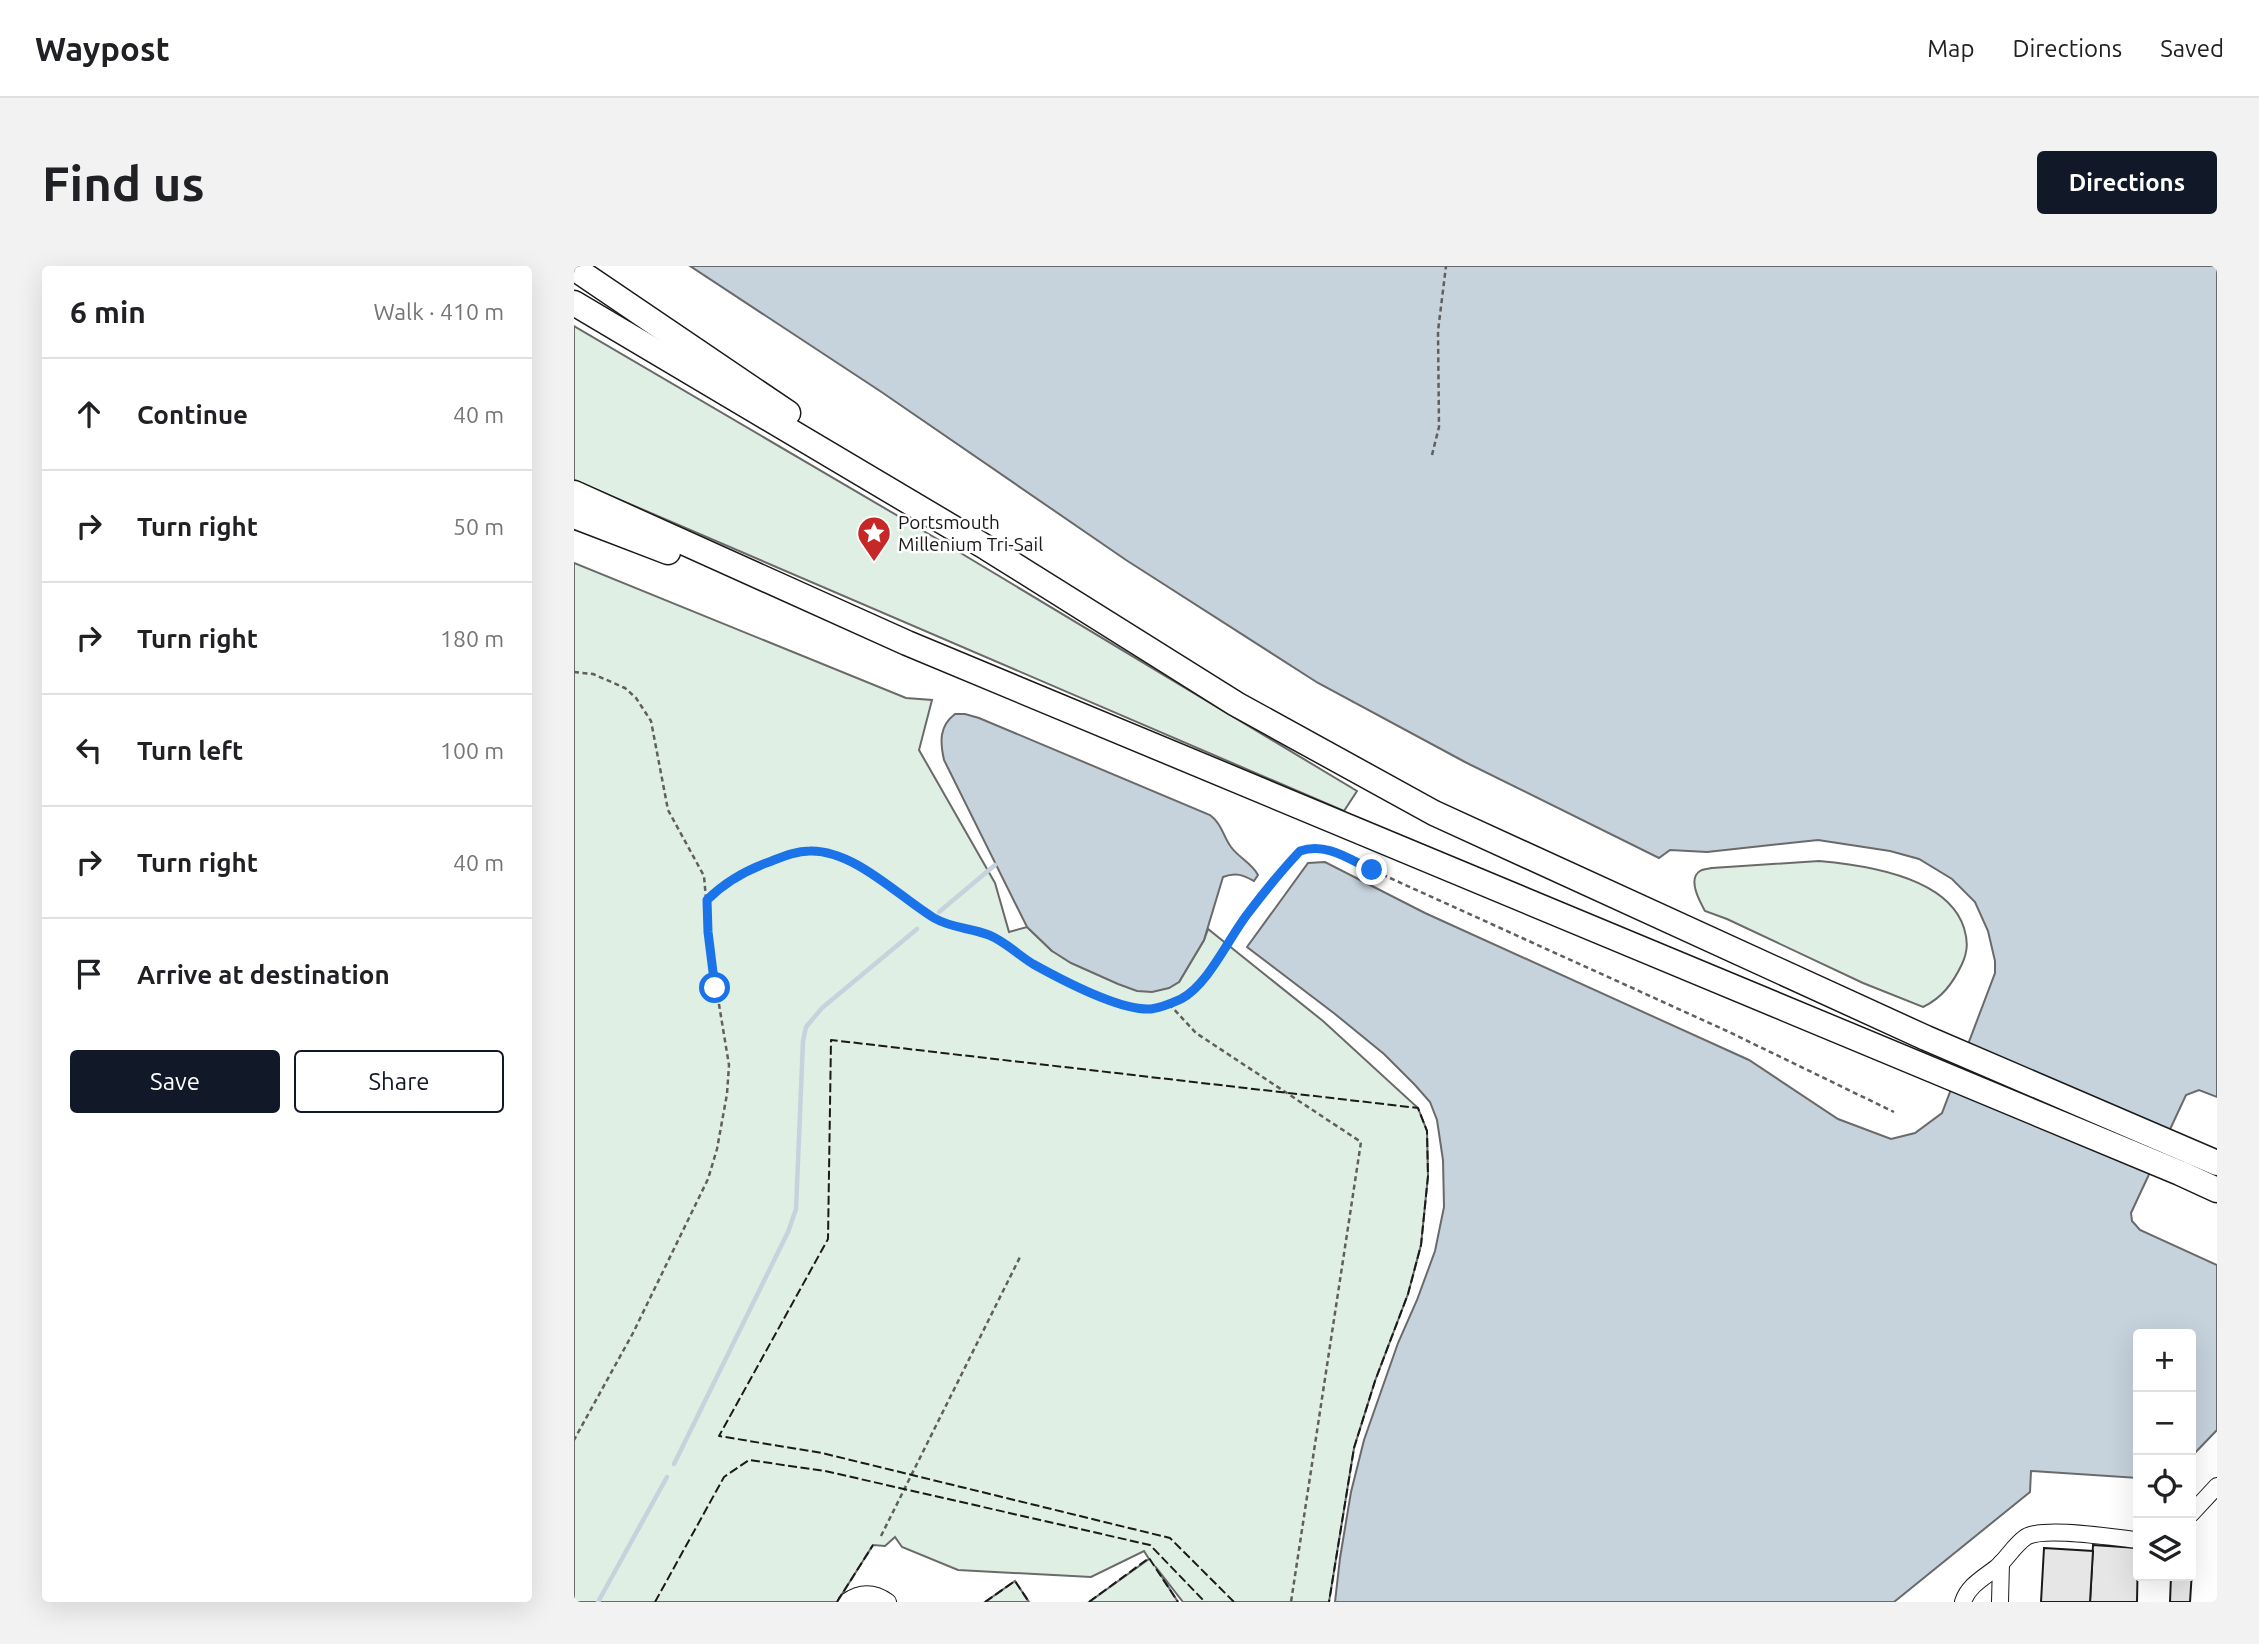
<!DOCTYPE html>
<html lang="en">
<head>
<meta charset="utf-8">
<style>
  body { margin:0; font-family:Ubuntu,sans-serif; background:#f2f2f2; color:#202124 }
  .controls { position:absolute; right:21px; bottom:21px; display:grid; overflow:hidden; border-radius:7px; box-shadow:0 7px 28px #0002 }
  .controls button { width:63px; height:63px; display:grid; place-items:center; padding:0; border:0; border-bottom:2px solid #e0e0e0; background:#fff; color:#202124; font:35px sans-serif }
  .stop { position:absolute; width:21px; height:21px; margin:-16px; border:5px solid #1a73e8; border-radius:50%; background:#fff }
  .stop.end { background:#1a73e8; border-color:#fff; box-shadow:0 2px 7px #0008 }
  .list { margin:0; padding:0; list-style:none }
  h2 { display:flex; justify-content:space-between; align-items:center; height:91px; margin:0; padding:0 28px; font-size:30px }
  h2 small { font-size:23px; font-weight:400; color:#757577 }
  .list li { display:grid; grid-template-columns:46px 1fr auto; gap:21px; align-items:center; box-sizing:border-box; height:112px; padding:0 28px; border-top:2px solid #e0e0e0 }
  .list b { display:block; font-size:26px; white-space:nowrap }
  .list em { font-size:23px; font-style:normal; color:#757577 }
  .actions { display:flex; gap:14px; padding:21px 28px }
  .actions a { flex:1; padding:16px 0; border:2px solid #111827; border-radius:7px; text-align:center; font-size:24px; color:#111827 }
  .actions .main { background:#111827; color:#fff }
  .icon { flex:none; width:38px; height:38px; fill:none; stroke:currentColor; stroke-width:2; stroke-linecap:round; stroke-linejoin:round }
  .map { position:relative; flex:none; width:1643px; height:1336px; overflow:hidden; border-radius:7px }
  header { display:flex; align-items:center; gap:42px; box-sizing:border-box; height:98px; padding:0 35px; background:#fff; border-bottom:2px solid #e0e0e0 }
  header strong { font-size:33px }
  nav { display:flex; gap:38px; margin-inline-start:auto; font-size:24px }
  .intro { display:flex; align-items:center; justify-content:space-between; box-sizing:border-box; height:168px; padding:0 42px }
  h1 { margin:0; font-size:49px }
  .button { padding:18px 32px; border-radius:7px; background:#111827; color:#fff; font-size:24px; font-weight:700 }
  main { display:flex; gap:42px; padding:0 42px }
  aside { flex:1; background:#fff; border-radius:7px; box-shadow:0 7px 28px #0002 }
  .map>svg:first-child { display:block }
  .green { fill:#e0efe3; stroke:#6a6a6a; stroke-width:2 }
  .water { fill:#c6d2dc; stroke:#6a6a6a; stroke-width:2 }
  .lines { fill:none; stroke-linecap:round; stroke-linejoin:round }
  .stream { stroke:#c6d2dc; stroke-width:4.5 }
  .building { fill:#e6e6e6; stroke:#1a1a1a; stroke-width:2 }
  .minor-casing { stroke:#1a1a1a; stroke-width:18 }
  .highway-casing { stroke:#1a1a1a; stroke-width:27 }
  .path { stroke:#5f5f5f; stroke-width:2.5; stroke-dasharray:5 3.5; stroke-linecap:butt }
  .minor { stroke:#fff; stroke-width:16 }
  .highway { stroke:#fff; stroke-width:24 }
  .fence { stroke:#1a1a1a; stroke-width:2; stroke-dasharray:9 3.5; stroke-linecap:butt }
  .route { stroke:#1a73e8; stroke-width:9 }
  .labels { text-anchor:middle; stroke-width:5; stroke-linejoin:round; paint-order:stroke }
  .poi-label { font-size:19px; fill:#1a1a1a; stroke:#fff; text-anchor:start }
</style>
</head>
<body>
<header>
<strong>Waypost</strong>
<nav><a>Map</a><a>Directions</a><a>Saved</a></nav>
</header>
<div class="intro"><h1>Find us</h1><a class="button">Directions</a></div>
<main>
<aside>
<h2>6 min<small>Walk · 410 m</small></h2>
<ul class="list">
<li><svg class="icon" aria-label="ahead" viewBox="0 0 24 24"><path d="M12 20V5M6 11l6-6 6 6"/></svg><div><b>Continue</b></div><em>40 m</em></li>
<li><svg class="icon" aria-label="right" viewBox="0 0 24 24"><path d="M7 20v-9h11M14 6l5 5-5 5"/></svg><div><b>Turn right</b></div><em>50 m</em></li>
<li><svg class="icon" aria-label="right" viewBox="0 0 24 24"><path d="M7 20v-9h11M14 6l5 5-5 5"/></svg><div><b>Turn right</b></div><em>180 m</em></li>
<li><svg class="icon" aria-label="left" viewBox="0 0 24 24"><path d="M17 20v-9H6M10 6l-5 5 5 5"/></svg><div><b>Turn left</b></div><em>100 m</em></li>
<li><svg class="icon" aria-label="right" viewBox="0 0 24 24"><path d="M7 20v-9h11M14 6l5 5-5 5"/></svg><div><b>Turn right</b></div><em>40 m</em></li>
<li><svg class="icon" aria-label="arrive" viewBox="0 0 24 24"><path d="M6 21V4h12l-3 4 3 4H6"/></svg><div><b>Arrive at destination</b></div></li>
</ul>
<div class="actions"><a class="main">Save</a><a>Share</a></div>
</aside>
<div class="map">
<svg width="1643" height="1336" viewBox="0 0 1643 1336">
  <rect width="100%" height="100%" fill="#fff"/>
  <g class="green">
    <path d="M0 60 365 274 783 525 770 545 0 214Z"/>
    <path d="M0 297 332 432 358 434 345 484 421 617 435 666 453 661 478 685 605 716 630 674 634 663 749 755 844 842 853 865 854 910 847 979 834 1028 801 1115 780 1182 755 1336H609L581 1300 604 1336H515L575 1293 570 1285 517 1311 384 1304 328 1281 321 1271 311 1280 299 1279 263 1336H0Z"/>
    <path d="M1245 595C1291 599 1374 611 1390 662 1394 675 1394 685 1388 698 1379 717 1368 732 1349 741L1289 717 1153 653 1131 645C1126 636 1113 613 1126 605 1129 603 1134 603 1138 602Z"/>
    <path d="M441 1315 455 1336H411Z"/>
  </g>
  <g class="water">
    <path d="M116 0H1643V831L1625 824 1612 829 1557 947 1558 955 1566 964 1643 999V1164L1617 1191V1068H1564V1212L1457 1205 1456 1226 1320 1336H761L766 1292 777 1226 790 1174 824 1077 843 1034 861 985 870 941 869 894 863 854 856 836 841 819 810 788 761 748 673 681 734 597 751 596 851 647 1175 794 1264 853 1317 873 1341 867 1368 847 1421 707V695L1414 665 1401 636 1378 613 1345 593 1316 585 1244 574 1133 586 1096 584 1085 592 891 496 744 417 552 294 306 125Z"/>
    <path d="M381 448H391L405 452 636 549C648 558 649 570 657 581 665 592 678 597 684 609L680 615C669 609 662 606 649 611L630 674 605 716 595 722 578 726 563 725 544 718 497 697 478 685 453 661 370 494C366 476 365 460 381 448Z"/>
  </g>
  <g class="lines">
    <g class="stream">
      <path d="M365 646 421 599"/>
      <path d="M100 1198 214 966 222 943 229 775 232 761 248 742 343 663"/>
      <path d="M24 1336 93 1211"/>
    </g>
  </g>
  <g class="building">
    <path d="M1519 1279 1564 1282 1563 1336H1516Z"/>
    <path d="M1470 1282 1519 1285 1516 1336H1467Z"/>
    <path d="M1617 1305H1618L1616 1336H1596L1597 1310H1617Z"/>
  </g>
  <g class="lines">
    <g class="minor-casing">
      <g id="minor">
        <path d="M1617 1248 1643 1220"/>
        <path d="M272 1336C286 1326 300 1326 314 1336"/>
        <path d="M1389 1336C1394 1320 1409 1312 1422 1302 1433 1293 1440 1279 1452 1271 1470 1260 1541 1272 1564 1274"/>
        <path d="M1426 1336 1427 1297"/>
      </g>
    </g>
    <g class="highway-casing">
      <g id="highway">
        <path d="M0 2 214 147"/>
        <path d="M0 37 413 282 662 438 860 547 1352 772 1643 897"/>
        <path d="M0 227 333 377 1606 907 1643 924"/>
        <path d="M0 250 94 286"/>
      </g>
    </g>
    <g class="path">
      <path d="M858 189 865 161 864 65 872 0"/>
      <path d="M0 406 19 408 51 422 62 432 77 455 94 544 130 610 137 690 155 799 153 828 143 883 134 913 59 1067 0 1174"/>
      <path d="M133 634C151 616 170 605 195 596 209 591 222 585 236 585 282 585 323 631 361 652 378 662 398 662 416 670 431 676 443 687 456 696 484 714 525 733 558 741 617 756 646 685 673 648 682 635 693 623 703 611 710 602 719 589 729 584 736 581 743 582 750 582L1153 765 1320 846"/>
      <path d="M595 738 622 767 787 876 717 1336"/>
      <path d="M307 1270 447 989"/>
    </g>
    <use href="#minor" class="minor"/>
    <use href="#highway" class="highway"/>
    <g class="fence">
      <path d="M81 1336 150 1211 175 1194 251 1205 576 1279 631 1336"/>
      <path d="M263 1336 299 1279"/>
      <path d="M411 1336 441 1315 455 1336"/>
      <path d="M515 1336 575 1292 604 1336"/>
      <path d="M660 1336 596 1272 248 1187 145 1170 254 973 257 774 844 842 853 865 854 910 847 979 834 1028 801 1115 780 1182 755 1336"/>
    </g>
  </g>
  <g class="lines">
    <path class="route" d="M141 722 134 666 133 634C151 616 170 605 195 596 208 591 221 585 236 585 280 584 324 630 360 652 377 662 397 662 415 669 432 676 444 689 459 698 486 713 546 745 577 743 587 742 598 737 607 733 635 718 655 671 675 646 691 625 708 604 726 585 752 576 775 593 798 604"/>
  </g>
  <defs>
    <g id="sight-pin" transform="scale(1.75)"><path d="M0 17L-7.5 6A9.5 9.5 0 1 1 7.5 6Z" fill="#c62828" stroke="#fff"/><path d="M0-6L1.8-2.2L6-1.7L2.9 1.2L3.7 5.4L0 3.3L-3.7 5.4L-2.9 1.2L-6-1.7L-1.8-2.2Z" fill="#fff"/></g>
  </defs>
  <g fill-rule="evenodd">
    <use href="#sight-pin" x="300" y="267"/>
  </g>
  <g class="labels">
    <g class="poi-label">
      <text x="324" y="263">Portsmouth<tspan x="324" dy="22">Millenium Tri-Sail</tspan></text>
    </g>
  </g>
</svg>
<div class="controls">
<button>+</button>
<button>−</button>
<button><svg class="icon" aria-label="locate" viewBox="0 0 24 24"><circle cx="12" cy="12" r="6"/><path d="M12 2v4M12 18v4M2 12h4M18 12h4"/></svg></button>
<button><svg class="icon" aria-label="layers" viewBox="0 0 24 24"><path d="M12 4l9 5-9 5-9-5zM3 14l9 5 9-5"/></svg></button>
</div>
<div class="stop" style="left:141px;top:722px"></div>
<div class="stop end" style="left:798px;top:604px"></div>
</div>
</main>
</body>
</html>
